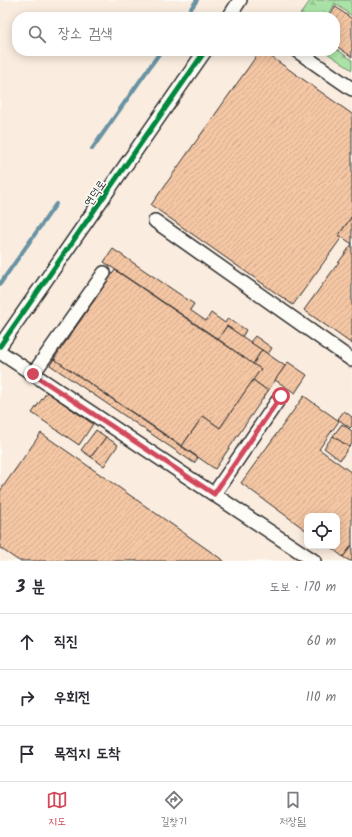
<!DOCTYPE html>
<html lang="ko">
<head>
<meta charset="utf-8">
<style>
  body { margin:0; font-family:Kalam,"Poor Story",sans-serif; background:#f2f2f3; color:#2b2b33 }
  .controls { position:absolute; right:12px; bottom:12px; display:grid; overflow:hidden; border-radius:8px; box-shadow:0 2px 10px #0003 }
  .controls button { width:36px; height:36px; display:grid; place-items:center; padding:0; border:0; border-bottom:1px solid #e1e1e2; background:#fff; color:#2b2b33; font:20px sans-serif }
  .stop { position:absolute; width:12px; height:12px; margin:-9px; border:3px solid #d1495b; border-radius:50%; background:#fff }
  .stop.end { background:#d1495b; border-color:#fff; box-shadow:0 1px 4px #0008 }
  .list { margin:0; padding:0; list-style:none }
  h2 { display:flex; justify-content:space-between; align-items:center; height:52px; margin:0; padding:0 16px; font-size:17px }
  h2 small { font-size:13px; font-weight:400; color:#7c7c81 }
  .list li { display:grid; grid-template-columns:26px 1fr auto; gap:12px; align-items:center; box-sizing:border-box; height:56px; padding:0 16px; border-top:1px solid #e1e1e2 }
  .list b { display:block; font-size:15px; white-space:nowrap }
  .list em { font-size:13px; font-style:normal; color:#7c7c81 }
  .icon { flex:none; width:22px; height:22px; fill:none; stroke:currentColor; stroke-width:2; stroke-linecap:round; stroke-linejoin:round }
  .map { position:relative; flex:none; width:352px; height:561px; overflow:hidden }
  .search { position:absolute; background:#fff; box-shadow:0 2px 10px #0003; left:12px; right:12px; top:12px; height:44px; display:flex; align-items:center; gap:10px; box-sizing:border-box; padding:0 14px; border-radius:16px; color:#7c7c81; font-size:15px }
  .sheet { height:220px; background:#fff }
  nav { display:flex; justify-content:space-around; align-items:center; box-sizing:border-box; height:56px; border-top:1px solid #e1e1e2; background:#fff; font-size:11px; color:#7c7c81 }
  nav a { display:grid; justify-items:center; gap:2px }
  nav .on { color:#d1495b }
  .map>svg:first-child { display:block }
  .built { fill:#faecde; fill-rule:evenodd }
  .forest { fill:url(#forest-firs); stroke:#6b8769 }
  .lines { fill:none; stroke-linecap:round; stroke-linejoin:round }
  .stream { stroke:#6993a4; stroke-width:4 }
  .building { fill:url(#building-hatch); stroke:#2b2b2b }
  .minor-casing { stroke:#2b2b2b; stroke-width:16 }
  .minor { stroke:#fdfcf7; stroke-width:13 }
  .cycleway-casing { stroke:#fdfcf7; stroke-width:8 }
  .cycleway { stroke:#00873e; stroke-width:5 }
  .route { stroke:#d1495b; stroke-width:5 }
  .labels { text-anchor:middle; stroke-width:3; stroke-linejoin:round; paint-order:stroke }
  .street-label { font-size:12px; fill:#2b2b2b; stroke:#fdfcf7 }
</style>
</head>
<body>
<div class="map">
<svg width="352" height="561" viewBox="0 0 352 561">
  <defs>
    <pattern id="forest-firs" width="22" height="20" patternUnits="userSpaceOnUse"><rect width="22" height="20" fill="#abe3a7"/><path d="M5 1l3.5 6h-7zM16 11l3.5 6h-7z" fill="#93c390"/></pattern>
    <pattern id="building-hatch" width="6" height="6" patternUnits="userSpaceOnUse"><rect width="6" height="6" fill="#f4c6a4"/><path d="M-1 1l2-2M0 6l6-6M5 7l2-2" fill="none" stroke="#d1aa8d"/></pattern>
  </defs>
  <rect width="100%" height="100%" fill="#fdfcf7"/>
  <filter id="ink" filterUnits="userSpaceOnUse"><feTurbulence type="fractalNoise" baseFrequency=".025" numOctaves="2"/><feDisplacementMap in="SourceGraphic" scale="8" xChannelSelector="R" yChannelSelector="G"/><feConvolveMatrix kernelMatrix="1 2 1 2 8 2 1 2 1" color-interpolation-filters="sRGB"/></filter>
  <g filter="url(#ink)">
    <path class="built" d="M0 0H352V561H0ZM17 17H335V51H17ZM307 516H337V546H307Z"/>
    <g class="forest">
      <path d="M311 0H351L352 16 336 4 326 17H298Z"/>
      <path d="M335 48 352 60V70L324 51H335Z"/>
    </g>
    <g class="lines">
      <g class="stream">
        <path d="M185 17 197 0"/>
        <path d="M92 149 161 51"/>
        <path d="M0 284 56 204"/>
      </g>
    </g>
    <g class="building">
      <path d="M336 7 352 19V57L335 45V17H328Z"/>
      <path d="M260 51H263L352 114V216L339 235 342 237 293 305 151 205Z"/>
      <path d="M352 216V244L339 235Z"/>
      <path d="M352 244V344L304 310Z"/>
      <path d="M113 249 194 304 190 310 206 321 211 313 225 323 228 318 246 330 242 337 227 326 218 339 104 262Z"/>
      <path d="M115 270 261 369 220 428 203 416 182 446 54 359Z"/>
      <path d="M227 326 262 350 253 364 218 339Z"/>
      <path d="M255 336 272 348 268 354 250 342Z"/>
      <path d="M262 350 285 366 268 391 253 380 261 369 253 364Z"/>
      <path d="M54 359 198 458 194 463 50 365Z"/>
      <path d="M288 362 307 375 295 393 275 380Z"/>
      <path d="M253 380 268 391 215 469 182 446 203 416 220 428Z"/>
      <path d="M47 392 93 424 79 445 32 413Z"/>
      <path d="M304 396 339 421 319 449 352 473V545L343 557 329 546H337V516H307V531L241 483Z"/>
      <path d="M344 411 352 417V426L350 428 338 419Z"/>
      <path d="M342 424 352 431V444L349 447 333 436Z"/>
      <path d="M96 430 106 437 91 457 81 450Z"/>
      <path d="M41 433 224 561H19L0 548V491Z"/>
      <path d="M333 436 349 447 340 460 324 448Z"/>
      <path d="M106 437 118 445 104 466 91 457Z"/>
      <path d="M352 545V561H350L343 557Z"/>
    </g>
    <g class="lines">
      <g class="minor-casing">
        <g id="minor">
          <path d="M229 17 240 0"/>
          <path d="M297 51 352 89"/>
          <path d="M155 221 352 360"/>
          <path d="M0 346 205 51"/>
          <path d="M0 352 314 561"/>
          <path d="M33 374 104 273"/>
          <path d="M214 494 281 396"/>
        </g>
      </g>
      <use href="#minor" class="minor"/>
      <g class="cycleway-casing">
        <path id="cycleway" d="M0 346 205 51"/>
      </g>
      <use href="#cycleway" class="cycleway"/>
    </g>
  </g>
  <g class="lines" filter="url(#ink)">
    <path class="route" d="M33 374 214 494 281 396"/>
  </g>
  <g class="labels">
    <g class="street-label">
      <text transform="translate(95 193) rotate(-55)" y="4">연덕로</text>
    </g>
  </g>
</svg>
<div class="controls">
<button><svg class="icon" aria-label="locate" viewBox="0 0 24 24"><circle cx="12" cy="12" r="6"/><path d="M12 2v4M12 18v4M2 12h4M18 12h4"/></svg></button>
</div>
<div class="stop" style="left:281px;top:396px"></div>
<div class="stop end" style="left:33px;top:374px"></div>
<div class="search"><svg class="icon" aria-label="search" viewBox="0 0 24 24"><circle cx="10" cy="10" r="6"/><path d="M15 15l6 6"/></svg>장소 검색</div>
</div>
<section class="sheet">
<h2>3 분<small>도보 · 170 m</small></h2>
<ul class="list">
<li><svg class="icon" aria-label="ahead" viewBox="0 0 24 24"><path d="M12 20V5M6 11l6-6 6 6"/></svg><div><b>직진</b></div><em>60 m</em></li>
<li><svg class="icon" aria-label="right" viewBox="0 0 24 24"><path d="M7 20v-9h11M14 6l5 5-5 5"/></svg><div><b>우회전</b></div><em>110 m</em></li>
<li><svg class="icon" aria-label="arrive" viewBox="0 0 24 24"><path d="M6 21V4h12l-3 4 3 4H6"/></svg><div><b>목적지 도착</b></div></li>
</ul>
</section>
<nav>
<a class="on"><svg class="icon" aria-label="map" viewBox="0 0 24 24"><path d="M3 6l6-2 6 2 6-2v14l-6 2-6-2-6 2zM9 4v14M15 6v14"/></svg>지도</a>
<a><svg class="icon" aria-label="directions" viewBox="0 0 24 24"><path d="M12 3l9 9-9 9-9-9zM9 14v-3h6M13 9l2 2-2 2"/></svg>길찾기</a>
<a><svg class="icon" aria-label="saved" viewBox="0 0 24 24"><path d="M7 4h10v16l-5-4-5 4z"/></svg>저장됨</a>
</nav>
</body>
</html>
